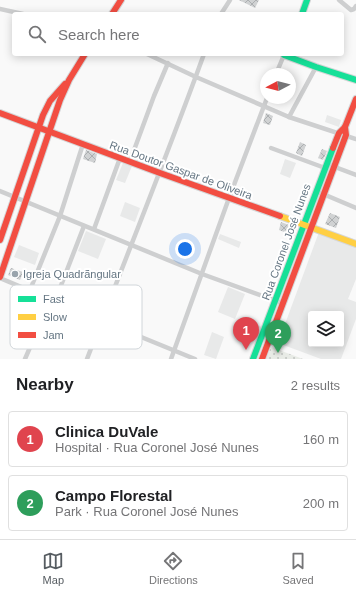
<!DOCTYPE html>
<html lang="en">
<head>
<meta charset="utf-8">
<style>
  body { margin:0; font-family:Arial,sans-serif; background:#f2f2f2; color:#202124 }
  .controls { position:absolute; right:12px; bottom:12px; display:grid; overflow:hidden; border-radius:4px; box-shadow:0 2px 10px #0003 }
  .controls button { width:36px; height:36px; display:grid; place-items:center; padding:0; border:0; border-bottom:1px solid #e0e0e0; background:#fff; color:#202124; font:20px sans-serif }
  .compass { position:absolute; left:260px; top:68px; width:36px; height:36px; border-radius:50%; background:#fff; box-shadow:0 2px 10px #0003; rotate:263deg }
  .you { position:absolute; left:185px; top:249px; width:14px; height:14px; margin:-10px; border:3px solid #fff; border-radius:50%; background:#1a73e8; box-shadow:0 0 0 6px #1a73e833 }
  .badge { display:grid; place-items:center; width:26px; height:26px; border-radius:50%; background:#565c61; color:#fff; font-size:13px; font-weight:700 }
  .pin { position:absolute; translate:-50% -33px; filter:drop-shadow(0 1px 2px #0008) }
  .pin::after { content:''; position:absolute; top:21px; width:14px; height:12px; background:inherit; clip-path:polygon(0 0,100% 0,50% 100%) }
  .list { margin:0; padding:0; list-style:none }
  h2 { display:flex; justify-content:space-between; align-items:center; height:52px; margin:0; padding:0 16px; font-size:17px }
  h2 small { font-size:13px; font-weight:400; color:#757577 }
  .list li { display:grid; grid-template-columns:26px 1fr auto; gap:12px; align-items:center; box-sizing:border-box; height:56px; margin:0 8px 8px; padding:0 8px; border:1px solid #e0e0e0; border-radius:4px }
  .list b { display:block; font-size:15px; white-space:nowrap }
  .list p { margin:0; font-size:13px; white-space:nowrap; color:#757577 }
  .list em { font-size:13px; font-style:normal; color:#757577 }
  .icon { flex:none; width:22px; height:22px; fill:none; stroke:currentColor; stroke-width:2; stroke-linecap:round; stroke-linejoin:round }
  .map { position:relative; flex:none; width:356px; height:359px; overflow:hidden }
  .search { position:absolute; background:#fff; box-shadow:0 2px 10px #0003; left:12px; right:12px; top:12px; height:44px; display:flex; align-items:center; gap:10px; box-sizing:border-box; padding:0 14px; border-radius:4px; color:#757577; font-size:15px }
  .sheet { height:180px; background:#fff }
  nav { display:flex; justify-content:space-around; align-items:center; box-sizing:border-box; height:56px; border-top:1px solid #e0e0e0; background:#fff; font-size:11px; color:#757577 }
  nav a { display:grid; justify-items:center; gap:2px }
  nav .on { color:#565c61 }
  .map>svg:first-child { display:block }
  .built { fill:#e8e9e9; fill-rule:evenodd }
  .park { fill:url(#park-dots) }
  .building { fill:url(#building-cross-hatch) }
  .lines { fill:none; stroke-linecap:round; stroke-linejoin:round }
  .fast-casing { stroke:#d5d6d7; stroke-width:8 }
  .slow-casing { stroke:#d5d6d7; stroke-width:8 }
  .jam-casing { stroke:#d5d6d7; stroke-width:8 }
  .street { stroke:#cecfd0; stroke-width:4.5 }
  .fast { stroke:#16e098; stroke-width:6 }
  .slow { stroke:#ffcf43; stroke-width:6 }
  .jam { stroke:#f24e42; stroke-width:6 }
  .poi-dot { fill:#99a4ac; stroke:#fff; stroke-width:1.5 }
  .labels { text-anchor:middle; stroke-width:4; stroke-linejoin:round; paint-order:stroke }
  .street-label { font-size:11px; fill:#657683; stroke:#fff }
  .poi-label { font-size:11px; fill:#657683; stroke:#fff; text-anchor:start }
  .key { fill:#fff; stroke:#d1d6da; stroke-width:1 }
  .key-label { font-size:11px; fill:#657683 }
</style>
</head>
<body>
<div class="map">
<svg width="356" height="359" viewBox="0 0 356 359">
  <defs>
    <pattern id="park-dots" width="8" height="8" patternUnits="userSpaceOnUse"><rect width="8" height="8" fill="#e8ebe6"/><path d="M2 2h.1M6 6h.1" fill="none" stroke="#c0c3c0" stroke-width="1.8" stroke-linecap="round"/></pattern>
    <pattern id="building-cross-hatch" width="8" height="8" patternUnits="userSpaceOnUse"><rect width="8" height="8" fill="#d0d2d3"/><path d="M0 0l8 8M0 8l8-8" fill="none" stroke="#acafb1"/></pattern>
  </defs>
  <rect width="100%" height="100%" fill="#f9f9f9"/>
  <g class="built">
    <path d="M327 115 341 120 339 127 325 122Z"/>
    <path d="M285 159 296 163 290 178 280 174Z"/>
    <path d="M123 163 132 166 125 183 116 180Z"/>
    <path d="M125 202 140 208 135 222 120 216Z"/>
    <path d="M86 231 106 239 98 259 78 251Z"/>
    <path d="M319 232 356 247V279L348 299 356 302V319L341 359H321L278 343ZM311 314H341V344H311Z"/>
    <path d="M220 234 241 242 239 248 218 239Z"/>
    <path d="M19 245 39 253 35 265 14 257Z"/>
    <path d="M228 287 245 294 235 319 218 312Z"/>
    <path d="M246 321 262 327 259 334 244 328Z"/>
    <path d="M212 332 224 337 216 359 204 355Z"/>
  </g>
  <path class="park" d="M271 347 303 359H266Z"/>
  <g class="building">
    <path d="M239 0H259L255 8Z"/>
    <path d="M266 113 273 116 270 125 263 123Z"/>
    <path d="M300 142 306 145 302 156 296 153Z"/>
    <path d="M322 149 327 151 323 160 318 158Z"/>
    <path d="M86 150 97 154 95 163 83 159Z"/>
    <path d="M330 213 340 217 336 228 325 224Z"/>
    <path d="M281 222 297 228 294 236 279 230Z"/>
    <path d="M11 268 23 272 20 280 8 275Z"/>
  </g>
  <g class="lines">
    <g class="fast-casing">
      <g id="fast">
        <path d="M302 14 307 0"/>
        <path d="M284 54V55L316 67 356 80"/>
        <path d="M253 359 333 148"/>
      </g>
    </g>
    <g class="slow-casing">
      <path id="slow" d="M280 216 356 244"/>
    </g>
    <g class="jam-casing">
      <g id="jam">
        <path d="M112 14 121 0"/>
        <path d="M0 113 160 173 280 216"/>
        <path d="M333 148 339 133 345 127 356 99"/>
        <path d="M0 240 43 115 50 101 65 84"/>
        <path d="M0 277 60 100 69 80 85 54"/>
        <path d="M262 359 346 135 345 127"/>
      </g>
    </g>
    <g class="street">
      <path d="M339 0 351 10 354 9 356 6"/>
      <path d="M0 9 23 14"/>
      <path d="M221 14 230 0"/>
      <path d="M147 54 196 77 289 117 356 139"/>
      <path d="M276 74 284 55 281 54"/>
      <path d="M289 117 316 67"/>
      <path d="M271 148 325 168"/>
      <path d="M130 161 154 96 168 63"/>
      <path d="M327 164 356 175"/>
      <path d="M0 191 202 274 282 303"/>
      <path d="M316 191 356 208"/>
      <path d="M94 229 120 158"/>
      <path d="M0 278 102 321 195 359"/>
      <path d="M30 290 60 216 83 144"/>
      <path d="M55 301 84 226"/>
      <path d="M25 359 51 299"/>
      <path d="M87 359C126 257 167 156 204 54"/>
      <path d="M171 359 229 198 267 98"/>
    </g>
    <use href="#fast" class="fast"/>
    <use href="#slow" class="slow"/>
    <use href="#jam" class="jam"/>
  </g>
  <circle class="poi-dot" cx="15" cy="274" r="4"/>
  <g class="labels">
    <g class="street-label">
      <text transform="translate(181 170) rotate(20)" y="4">Rua Doutor Gaspar de Oliveira</text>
      <text transform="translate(286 242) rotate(-70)" y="4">Rua Coronel José Nunes</text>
    </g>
    <g class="poi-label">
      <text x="23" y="278">Igreja Quadrãngular</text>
    </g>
  </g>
  <rect x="10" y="285" width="132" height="64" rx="6" class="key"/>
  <rect x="18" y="296" width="18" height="6" fill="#16e098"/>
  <rect x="18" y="314" width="18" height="6" fill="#ffcf43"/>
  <rect x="18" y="332" width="18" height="6" fill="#f24e42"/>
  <g class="key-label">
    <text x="43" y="303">Fast</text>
    <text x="43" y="321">Slow</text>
    <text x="43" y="339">Jam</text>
  </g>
</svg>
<div class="controls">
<button><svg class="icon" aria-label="layers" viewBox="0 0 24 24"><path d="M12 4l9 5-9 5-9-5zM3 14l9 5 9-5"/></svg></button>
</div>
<svg class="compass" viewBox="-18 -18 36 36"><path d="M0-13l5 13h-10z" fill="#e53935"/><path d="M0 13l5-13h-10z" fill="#757577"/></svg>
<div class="you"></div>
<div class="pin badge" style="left:246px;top:350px;background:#e0444e">1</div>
<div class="pin badge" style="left:278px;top:353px;background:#2e9e5b">2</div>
<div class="search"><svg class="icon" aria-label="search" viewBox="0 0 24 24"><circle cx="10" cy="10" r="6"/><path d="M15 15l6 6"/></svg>Search here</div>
</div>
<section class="sheet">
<h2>Nearby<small>2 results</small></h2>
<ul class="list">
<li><span class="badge" style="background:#e0444e">1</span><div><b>Clinica DuVale</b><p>Hospital · Rua Coronel José Nunes</p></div><em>160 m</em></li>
<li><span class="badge" style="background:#2e9e5b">2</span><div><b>Campo Florestal</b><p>Park · Rua Coronel José Nunes</p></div><em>200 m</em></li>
</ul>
</section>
<nav>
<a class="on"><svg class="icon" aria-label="map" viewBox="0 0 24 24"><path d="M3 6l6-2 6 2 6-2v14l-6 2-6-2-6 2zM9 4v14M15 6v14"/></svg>Map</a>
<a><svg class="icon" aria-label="directions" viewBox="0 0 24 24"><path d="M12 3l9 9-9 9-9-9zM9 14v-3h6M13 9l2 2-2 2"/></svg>Directions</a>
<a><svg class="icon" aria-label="saved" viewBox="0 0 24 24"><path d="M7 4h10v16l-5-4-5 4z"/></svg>Saved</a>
</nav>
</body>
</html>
